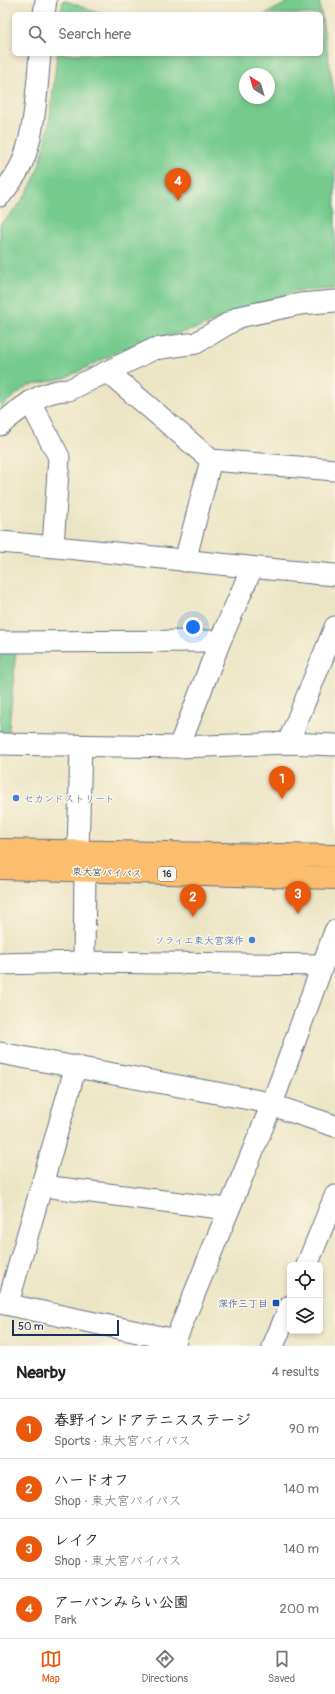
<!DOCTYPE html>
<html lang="en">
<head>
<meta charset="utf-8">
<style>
  body { margin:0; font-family:Pangolin,"Klee One",sans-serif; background:#f6f6f6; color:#222 }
  .controls { position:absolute; right:12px; bottom:12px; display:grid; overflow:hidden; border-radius:6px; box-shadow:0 2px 6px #0003 }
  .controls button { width:36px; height:36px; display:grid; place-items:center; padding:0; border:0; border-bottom:1px solid #e0e0e0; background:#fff; color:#222; font:20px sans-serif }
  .compass { position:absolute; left:239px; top:68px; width:36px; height:36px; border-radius:50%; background:#fff; box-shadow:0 2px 6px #0003; rotate:323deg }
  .scale { position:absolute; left:12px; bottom:10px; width:107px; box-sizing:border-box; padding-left:4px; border:2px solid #1b2f5e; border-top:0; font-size:11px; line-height:14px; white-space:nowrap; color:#1b2f5e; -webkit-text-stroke:3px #fcf5e5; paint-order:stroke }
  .you { position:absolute; left:193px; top:627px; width:14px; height:14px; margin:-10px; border:3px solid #fff; border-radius:50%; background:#1a73e8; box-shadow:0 0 0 6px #1a73e833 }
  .badge { display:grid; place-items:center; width:26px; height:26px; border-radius:50%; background:#ea580c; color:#fff; font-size:13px; font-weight:700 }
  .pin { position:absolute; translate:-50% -33px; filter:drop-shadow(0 1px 2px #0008) }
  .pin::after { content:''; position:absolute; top:21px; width:14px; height:12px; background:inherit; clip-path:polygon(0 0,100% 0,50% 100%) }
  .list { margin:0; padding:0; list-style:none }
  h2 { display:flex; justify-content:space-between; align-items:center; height:52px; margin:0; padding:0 16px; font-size:17px }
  h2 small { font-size:13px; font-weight:400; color:#767676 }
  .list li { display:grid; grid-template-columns:26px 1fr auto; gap:12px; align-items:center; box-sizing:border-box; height:60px; padding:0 16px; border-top:1px solid #e0e0e0 }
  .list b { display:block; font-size:15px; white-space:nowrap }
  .list p { margin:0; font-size:13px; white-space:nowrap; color:#767676 }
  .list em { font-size:13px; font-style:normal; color:#767676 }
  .icon { flex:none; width:22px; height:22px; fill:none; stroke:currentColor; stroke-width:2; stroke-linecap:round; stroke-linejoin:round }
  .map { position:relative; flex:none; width:335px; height:1346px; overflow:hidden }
  .search { position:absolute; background:#fff; box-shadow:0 2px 6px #0003; left:12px; right:12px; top:12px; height:44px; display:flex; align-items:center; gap:10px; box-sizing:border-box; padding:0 14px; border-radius:6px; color:#767676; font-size:15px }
  .sheet { height:292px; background:#fff }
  nav { display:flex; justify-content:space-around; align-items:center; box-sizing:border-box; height:56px; border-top:1px solid #e0e0e0; background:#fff; font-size:11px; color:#767676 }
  nav a { display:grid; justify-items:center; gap:2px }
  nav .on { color:#ea580c }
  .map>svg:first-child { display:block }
  .green { fill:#75ca8e; stroke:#487c76; fill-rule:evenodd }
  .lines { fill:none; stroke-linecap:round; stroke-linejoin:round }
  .minor-casing { stroke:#646f82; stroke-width:23 }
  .highway-casing { stroke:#646f82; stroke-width:24 }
  .minor { stroke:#fff; stroke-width:21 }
  .highway { stroke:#fabe6e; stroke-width:22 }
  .shop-dot { fill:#3f7fe0; stroke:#fcf5e5; stroke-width:1.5 }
  .transit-dot { fill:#1a4fb4; stroke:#fcf5e5; stroke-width:1.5 }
  .labels { text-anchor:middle; stroke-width:3; stroke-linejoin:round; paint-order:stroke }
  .shield { fill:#fcf5e5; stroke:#5e6a86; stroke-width:1 }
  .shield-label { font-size:9px; font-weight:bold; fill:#1b2f5e }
  .shop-label { font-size:10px; fill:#366cbe; stroke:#fcf5e5; text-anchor:start }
  .street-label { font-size:10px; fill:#1b2f5e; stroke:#fcf5e5 }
  .transit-label { font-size:10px; fill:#164399; stroke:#fcf5e5; text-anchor:end }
</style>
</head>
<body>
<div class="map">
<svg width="335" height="1346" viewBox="0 0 335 1346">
  <rect width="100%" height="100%" fill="#fcf5e5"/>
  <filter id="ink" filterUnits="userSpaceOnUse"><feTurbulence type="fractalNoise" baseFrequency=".025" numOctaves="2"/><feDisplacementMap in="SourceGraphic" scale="8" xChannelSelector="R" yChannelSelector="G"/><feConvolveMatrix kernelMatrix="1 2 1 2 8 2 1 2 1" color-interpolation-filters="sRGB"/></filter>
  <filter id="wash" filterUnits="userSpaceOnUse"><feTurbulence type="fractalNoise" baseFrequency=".012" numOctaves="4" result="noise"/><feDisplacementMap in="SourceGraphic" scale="16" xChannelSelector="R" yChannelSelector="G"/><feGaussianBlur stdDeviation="0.9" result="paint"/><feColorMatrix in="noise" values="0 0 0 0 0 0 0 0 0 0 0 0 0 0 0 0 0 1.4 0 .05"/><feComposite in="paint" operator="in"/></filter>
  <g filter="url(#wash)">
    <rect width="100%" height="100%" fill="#ece5c5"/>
    <g class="green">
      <path d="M63 0 102 14H61Z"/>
      <path d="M293 0H319L335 98V289L296 291 192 330 134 344 65 378 27 386 0 407V224C50 184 50 112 57 54H321V14H265ZM245 74H269V98H245Z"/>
      <path d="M0 649H16L8 741H0Z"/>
    </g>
  </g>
  <g filter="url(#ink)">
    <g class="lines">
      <g class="minor-casing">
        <g id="minor">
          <path d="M44 14 46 0"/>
          <path d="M0 196C9 185 17 175 22 163 35 134 37 86 40 54"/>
          <path d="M108 372 211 460 335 470"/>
          <path d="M30 402 59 457 53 546"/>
          <path d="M0 425C20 409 42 389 69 390L154 349 196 343 239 317 300 304 335 301"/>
          <path d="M0 542C112 551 223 566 335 575"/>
          <path d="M185 561 211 460"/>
          <path d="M0 642 220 641"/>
          <path d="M288 743 335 627"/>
          <path d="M0 744 179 747 288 743 335 745"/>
          <path d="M179 747 220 641 252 568"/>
          <path d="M78 851 81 746"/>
          <path d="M84 962 85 871"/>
          <path d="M0 964 84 962 322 965"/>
          <path d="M0 1053 260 1101 335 1126"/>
          <path d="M43 1186 228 1209"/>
          <path d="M307 1265 335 1196"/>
          <path d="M0 1303 176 1340"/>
          <path d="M8 1303 76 1066"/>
          <path d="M173 1346 272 1104 335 931"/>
          <path d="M273 1346 290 1306"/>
        </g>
      </g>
      <g class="highway-casing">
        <g id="highway">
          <path d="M0 850 335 856"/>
          <path d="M0 868 335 878"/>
        </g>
      </g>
      <use href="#minor" class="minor"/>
      <use href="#highway" class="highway"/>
    </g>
  </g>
  <g class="shop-dot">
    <circle cx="16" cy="798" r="4"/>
    <circle cx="252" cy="940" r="4"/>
  </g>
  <rect class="transit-dot" x="272" y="1299" width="8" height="8" rx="2"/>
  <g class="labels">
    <rect class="shield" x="158" y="867" width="18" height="14" rx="3"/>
    <g class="shield-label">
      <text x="167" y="877">16</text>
    </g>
    <g class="shop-label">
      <text x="24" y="802">セカンドストリート</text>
      <text x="244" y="944" text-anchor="end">ソライエ東大宮深作</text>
    </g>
    <g class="street-label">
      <text transform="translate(107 872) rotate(2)" y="4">東大宮バイパス</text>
    </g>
    <g class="transit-label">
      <text x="268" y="1307">深作三丁目</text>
    </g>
  </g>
</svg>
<div class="controls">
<button><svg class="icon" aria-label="locate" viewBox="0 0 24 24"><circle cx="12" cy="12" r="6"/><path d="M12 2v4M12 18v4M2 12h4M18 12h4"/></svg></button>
<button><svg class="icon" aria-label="layers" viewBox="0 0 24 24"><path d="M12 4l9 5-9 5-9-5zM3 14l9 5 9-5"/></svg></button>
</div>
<svg class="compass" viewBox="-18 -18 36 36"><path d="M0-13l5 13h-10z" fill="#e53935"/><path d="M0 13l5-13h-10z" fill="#767676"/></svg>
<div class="scale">50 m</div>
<div class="you"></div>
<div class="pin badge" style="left:282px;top:799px">1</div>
<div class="pin badge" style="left:193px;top:917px">2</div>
<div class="pin badge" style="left:298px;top:914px">3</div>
<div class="pin badge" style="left:178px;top:201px">4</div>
<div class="search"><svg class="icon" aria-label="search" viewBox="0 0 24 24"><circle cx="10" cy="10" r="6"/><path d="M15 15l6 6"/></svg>Search here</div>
</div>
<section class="sheet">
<h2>Nearby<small>4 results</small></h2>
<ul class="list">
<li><span class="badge">1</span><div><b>春野インドアテニスステージ</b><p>Sports · 東大宮バイパス</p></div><em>90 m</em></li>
<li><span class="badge">2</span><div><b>ハードオフ</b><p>Shop · 東大宮バイパス</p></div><em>140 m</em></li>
<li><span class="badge">3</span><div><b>レイク</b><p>Shop · 東大宮バイパス</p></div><em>140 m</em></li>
<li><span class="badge">4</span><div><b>アーバンみらい公園</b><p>Park</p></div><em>200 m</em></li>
</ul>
</section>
<nav>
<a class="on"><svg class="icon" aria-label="map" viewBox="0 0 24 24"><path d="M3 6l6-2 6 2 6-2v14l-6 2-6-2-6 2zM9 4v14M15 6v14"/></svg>Map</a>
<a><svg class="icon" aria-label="directions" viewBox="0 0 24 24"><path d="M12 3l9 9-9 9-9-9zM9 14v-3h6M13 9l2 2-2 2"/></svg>Directions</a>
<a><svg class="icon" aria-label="saved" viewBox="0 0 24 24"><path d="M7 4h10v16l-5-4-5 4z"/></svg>Saved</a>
</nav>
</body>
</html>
